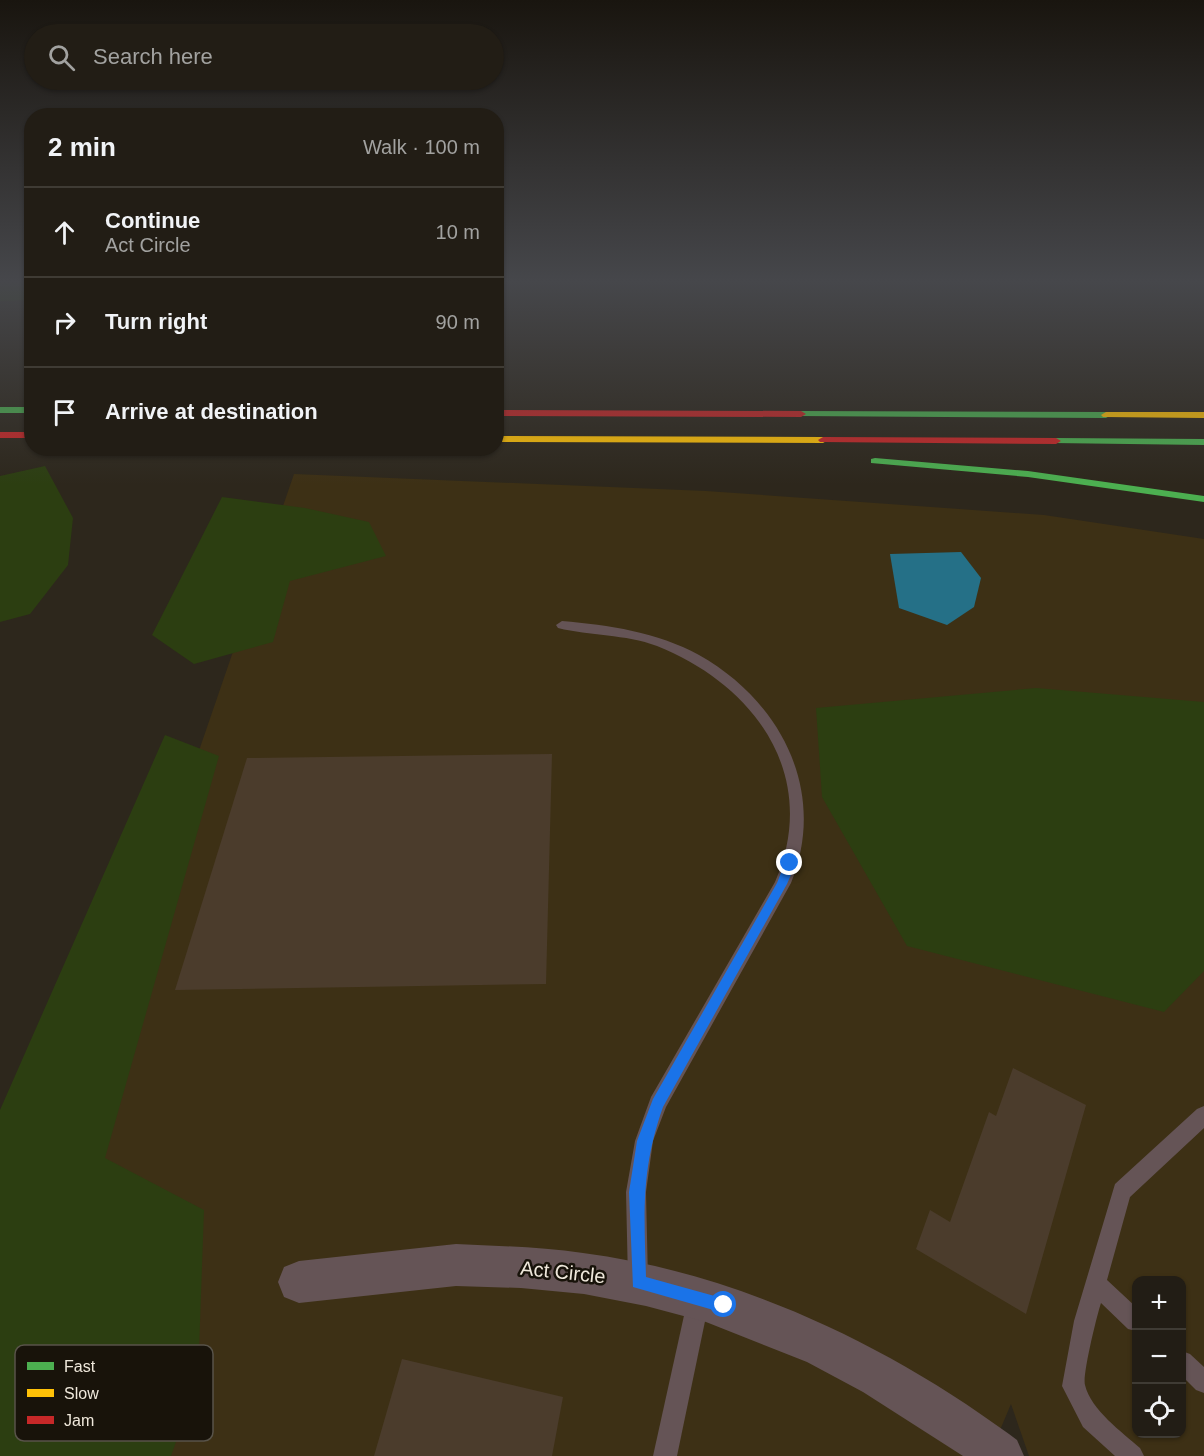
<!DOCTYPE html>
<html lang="en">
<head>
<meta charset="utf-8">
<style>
  body { margin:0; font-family:Arial,sans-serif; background:#2a261e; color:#f1f3f6 }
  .controls { position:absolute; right:18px; bottom:18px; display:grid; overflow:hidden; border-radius:12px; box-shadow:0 2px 4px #0004 }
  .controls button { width:54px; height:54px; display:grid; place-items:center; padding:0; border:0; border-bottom:2px solid #3f3b34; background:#221d15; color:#f1f3f6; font:30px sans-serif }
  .stop { position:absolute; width:18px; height:18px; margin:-14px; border:4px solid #1a73e8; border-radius:50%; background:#fff }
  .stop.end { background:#1a73e8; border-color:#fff; box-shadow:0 2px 6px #0008 }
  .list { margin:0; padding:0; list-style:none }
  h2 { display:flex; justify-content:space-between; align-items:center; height:78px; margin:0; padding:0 24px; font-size:26px }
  h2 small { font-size:20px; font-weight:400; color:#a2a2a0 }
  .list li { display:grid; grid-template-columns:39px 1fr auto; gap:18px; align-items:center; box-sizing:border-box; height:90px; padding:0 24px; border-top:2px solid #3f3b34 }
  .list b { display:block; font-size:22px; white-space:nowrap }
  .list p { margin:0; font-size:20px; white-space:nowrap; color:#a2a2a0 }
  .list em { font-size:20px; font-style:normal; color:#a2a2a0 }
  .icon { flex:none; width:33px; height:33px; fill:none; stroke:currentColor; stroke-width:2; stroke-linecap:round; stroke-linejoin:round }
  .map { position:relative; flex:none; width:1204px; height:1456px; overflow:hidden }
  .search { position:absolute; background:#221d15; box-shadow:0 2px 4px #0004; left:24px; top:24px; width:480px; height:66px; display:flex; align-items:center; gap:15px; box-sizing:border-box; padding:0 21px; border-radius:33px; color:#a2a2a0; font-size:22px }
  .panel { position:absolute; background:#221d15; box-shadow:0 2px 4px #0004; left:24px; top:108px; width:480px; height:348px; border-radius:24px }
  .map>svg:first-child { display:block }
  .built { fill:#3d3015; fill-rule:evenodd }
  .green { fill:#2c3e11 }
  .water { fill:#257087 }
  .building { fill:#4b3c2c }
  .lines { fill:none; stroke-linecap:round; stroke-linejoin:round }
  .lane { fill:#655456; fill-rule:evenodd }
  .street { fill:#655456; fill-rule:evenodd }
  .fast { fill:#4caf50; fill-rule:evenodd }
  .slow { fill:#ffc107; fill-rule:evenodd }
  .jam { fill:#c62828; fill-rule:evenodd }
  .route { fill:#1a73e8 }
  .labels { text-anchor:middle; stroke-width:5; stroke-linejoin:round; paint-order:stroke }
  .near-street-label { font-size:20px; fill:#efe8db; stroke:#18130a }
  .key { fill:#18130a; stroke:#585349; stroke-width:1.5 }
  .key-label { font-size:16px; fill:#efe8db }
</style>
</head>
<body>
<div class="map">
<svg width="1204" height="1456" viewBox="0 0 1204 1456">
  <rect width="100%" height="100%" fill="#2d271c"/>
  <path class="built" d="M294 474 706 491 1044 515 1204 539V1456H1029L1011 1404 989 1456H0V1330ZM1136 1280H1182V1434H1136Z"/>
  <g class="green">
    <path d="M0 281H31V300L0 301Z"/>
    <path d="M45 466 73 518 68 565 30 614 0 622V476Z"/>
    <path d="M222 497 305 508 369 522 386 556 290 581 273 642 194 664 152 635Z"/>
    <path d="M1036 688 1204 702V971L1164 1012 907 946 822 797 816 708Z"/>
    <path d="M165 735 219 756 105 1158 204 1210 198 1379 171 1456H0V1110Z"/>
  </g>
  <path class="water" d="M961 552 981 578 974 607 947 625 899 608 890 554Z"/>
  <g class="building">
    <path d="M552 754 546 984 175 990 247 758Z"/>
    <path d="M1013 1068 1086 1105 1026 1314 916 1249 930 1210 950 1222 989 1112 996 1116Z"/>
    <path d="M402 1359 563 1397 552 1456H374Z"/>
  </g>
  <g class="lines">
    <g class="lane">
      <path d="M562 621C609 625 657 632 699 655 781 701 828 792 791 883L666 1107 653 1141 646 1192 648 1280 645 1287 638 1290 631 1287 628 1280 626 1192 635 1141 651 1097 775 882C821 776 755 685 657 646 625 634 590 636 558 628L556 625Z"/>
      <path d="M1204 1106V1128L1130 1197 1107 1280 1136 1307V1331L1128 1329 1101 1303C1097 1315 1082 1376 1085 1385 1091 1410 1122 1432 1140 1448L1144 1456H1115L1083 1427 1062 1386 1074 1321 1115 1184 1197 1109Z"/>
      <path d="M698 1291 705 1295 709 1302 677 1456H653L687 1302 691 1295Z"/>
      <path d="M1182 1351 1190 1354 1204 1367V1393L1196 1390 1182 1376Z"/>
    </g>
    <path class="street" d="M456 1244C498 1246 541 1247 583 1253 736 1273 885 1343 1009 1434L1017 1440 1024 1456H963L863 1392 807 1362 706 1322 646 1306 584 1294 521 1288 456 1286 299 1303 284 1297 278 1282 284 1267 299 1261Z"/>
    <g class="fast">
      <rect x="0" y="407" width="32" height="6"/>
      <path d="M801 411 1106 412 1111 415 1106 418 798 416V412Z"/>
      <path d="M1056 438 1204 439V445L1053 443V439Z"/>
      <path d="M875 458 1028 471 1204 496V502L1028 477 871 463V459Z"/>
    </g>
    <g class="slow">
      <path d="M1106 412H1204V418L1103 417 1101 415Z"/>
      <path d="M496 436 823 437 828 440 823 443 496 442Z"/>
    </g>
    <g class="jam">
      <path d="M496 410 801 411 806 414 801 417 496 416Z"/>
      <rect x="0" y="432" width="32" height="6"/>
      <path d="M823 437 1056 438 1061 441 1056 444 820 442 818 440Z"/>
    </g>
  </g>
  <linearGradient id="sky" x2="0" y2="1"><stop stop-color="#19150f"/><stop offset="0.58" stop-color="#46474b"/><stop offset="1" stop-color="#46474b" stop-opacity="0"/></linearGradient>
  <rect width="1204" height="485" fill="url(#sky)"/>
  <path class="route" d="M790 859 796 863 787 884 663 1107C641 1169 644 1212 646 1277L729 1300 731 1305 729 1311 724 1313 633 1287 629 1192 637 1141 653 1099 777 883 786 860Z"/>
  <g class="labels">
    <g class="near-street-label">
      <text transform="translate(563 1272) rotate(6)" y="7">Act Circle</text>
    </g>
  </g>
  <rect x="15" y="1345" width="198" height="96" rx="9" class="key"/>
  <rect x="27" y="1362" width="27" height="8" fill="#4caf50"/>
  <rect x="27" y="1389" width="27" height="8" fill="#ffc107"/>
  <rect x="27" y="1416" width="27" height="8" fill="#c62828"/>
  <g class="key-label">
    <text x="64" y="1372">Fast</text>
    <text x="64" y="1399">Slow</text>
    <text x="64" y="1426">Jam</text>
  </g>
</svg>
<div class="controls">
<button>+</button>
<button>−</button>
<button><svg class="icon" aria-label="locate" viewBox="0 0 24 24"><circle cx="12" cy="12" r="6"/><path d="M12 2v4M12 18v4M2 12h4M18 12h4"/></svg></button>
</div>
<div class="stop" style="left:724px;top:1305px"></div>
<div class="stop end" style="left:790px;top:863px"></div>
<div class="search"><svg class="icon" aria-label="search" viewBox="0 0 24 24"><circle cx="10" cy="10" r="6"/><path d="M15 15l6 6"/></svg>Search here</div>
<section class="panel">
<h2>2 min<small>Walk · 100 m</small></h2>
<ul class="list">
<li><svg class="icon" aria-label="ahead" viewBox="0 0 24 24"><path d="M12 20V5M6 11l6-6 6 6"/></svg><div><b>Continue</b><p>Act Circle</p></div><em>10 m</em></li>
<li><svg class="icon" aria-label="right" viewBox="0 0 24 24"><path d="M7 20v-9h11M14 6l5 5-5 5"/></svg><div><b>Turn right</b></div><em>90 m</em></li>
<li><svg class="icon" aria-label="arrive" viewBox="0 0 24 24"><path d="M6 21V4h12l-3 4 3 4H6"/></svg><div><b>Arrive at destination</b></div></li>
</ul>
</section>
</div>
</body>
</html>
